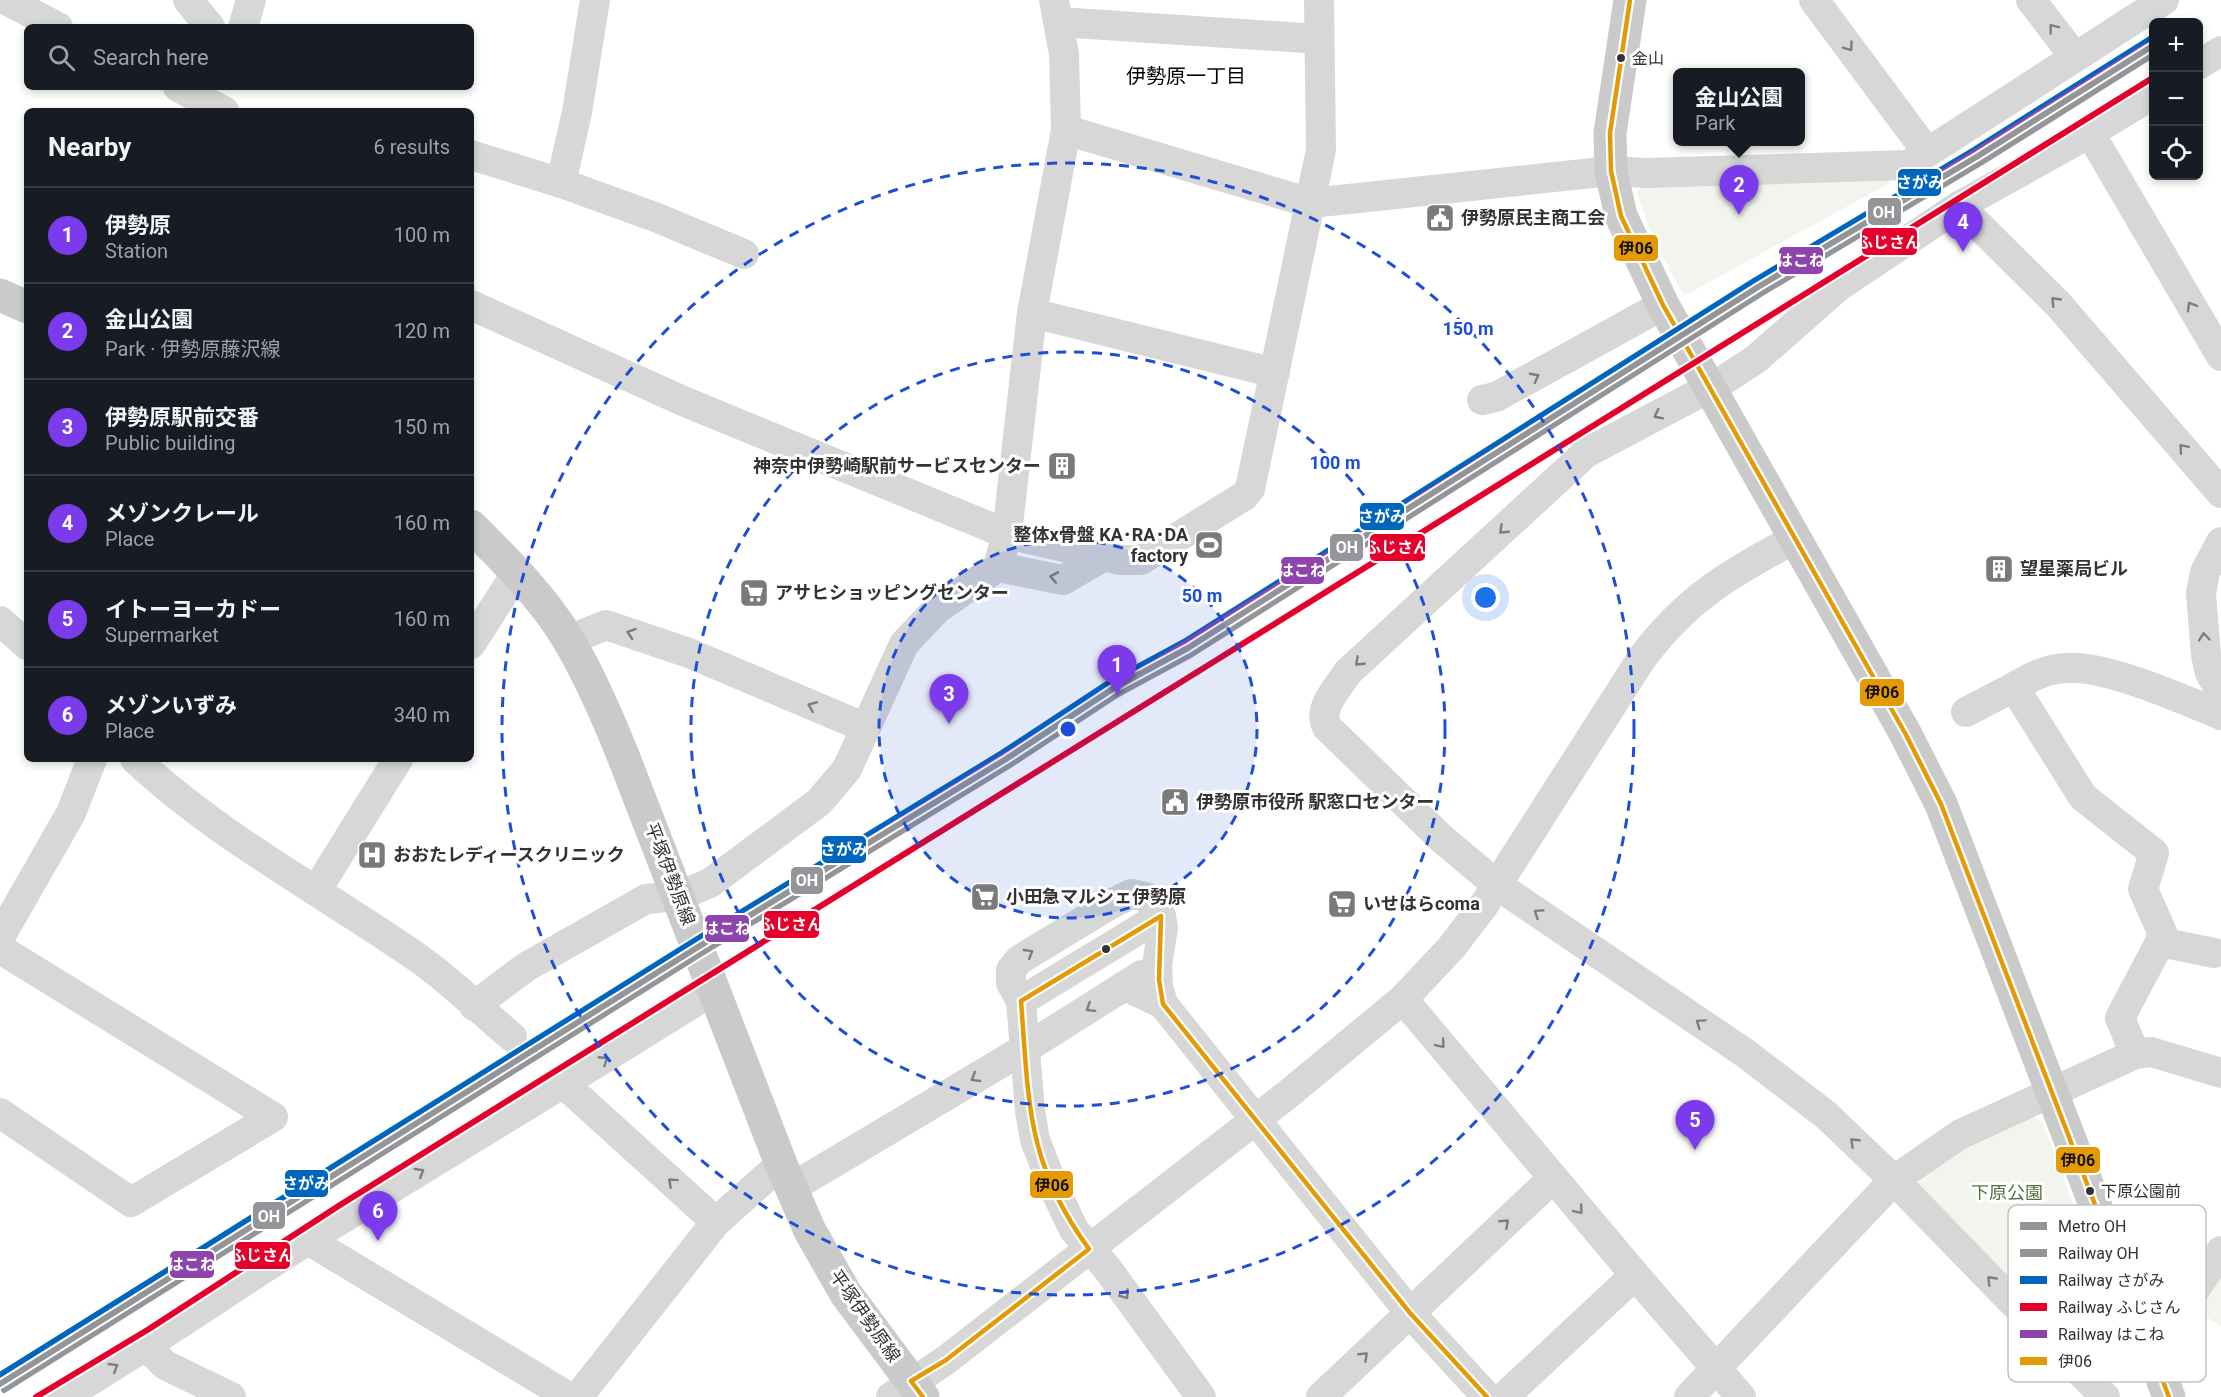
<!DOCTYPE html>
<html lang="en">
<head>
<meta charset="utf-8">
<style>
  body { margin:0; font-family:Roboto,"Noto Sans JP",sans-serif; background:#20242c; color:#f1f3f6 }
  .controls { position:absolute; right:18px; top:18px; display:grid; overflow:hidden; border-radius:9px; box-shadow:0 3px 9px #0003 }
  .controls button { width:54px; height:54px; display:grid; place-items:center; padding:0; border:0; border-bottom:2px solid #363941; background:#171b24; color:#f1f3f6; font:30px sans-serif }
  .you { position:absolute; left:1486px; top:598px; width:21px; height:21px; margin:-15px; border:4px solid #fff; border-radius:50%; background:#1a73e8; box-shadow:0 0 0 9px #1a73e833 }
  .badge { display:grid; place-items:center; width:39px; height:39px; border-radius:50%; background:#7c3aed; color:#fff; font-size:20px; font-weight:700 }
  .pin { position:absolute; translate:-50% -50px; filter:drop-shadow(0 2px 3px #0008) }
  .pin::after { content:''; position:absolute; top:32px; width:21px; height:18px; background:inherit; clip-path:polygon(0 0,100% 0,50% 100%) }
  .popup { position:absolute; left:1673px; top:68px; width:132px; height:78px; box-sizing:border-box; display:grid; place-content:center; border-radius:9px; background:#171b24; filter:drop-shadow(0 2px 4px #0005); font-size:20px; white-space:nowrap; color:#9ea1a6 }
  .popup b { font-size:22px; color:#f1f3f6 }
  .popup::after { content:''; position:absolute; left:50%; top:100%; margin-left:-12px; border:12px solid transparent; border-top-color:#171b24 }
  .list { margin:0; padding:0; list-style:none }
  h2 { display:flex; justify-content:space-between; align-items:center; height:78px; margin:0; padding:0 24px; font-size:26px }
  h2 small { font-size:20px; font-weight:400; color:#9ea1a6 }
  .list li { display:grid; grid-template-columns:39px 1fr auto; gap:18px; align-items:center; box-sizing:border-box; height:96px; padding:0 24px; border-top:2px solid #363941 }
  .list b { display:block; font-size:22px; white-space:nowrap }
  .list p { margin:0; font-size:20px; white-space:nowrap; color:#9ea1a6 }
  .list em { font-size:20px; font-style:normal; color:#9ea1a6 }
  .icon { flex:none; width:33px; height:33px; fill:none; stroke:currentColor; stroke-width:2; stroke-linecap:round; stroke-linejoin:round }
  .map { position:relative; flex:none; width:2221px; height:1397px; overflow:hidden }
  .search { position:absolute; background:#171b24; box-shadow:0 3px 9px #0003; left:24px; top:24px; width:450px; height:66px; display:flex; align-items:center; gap:15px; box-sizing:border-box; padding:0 21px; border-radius:9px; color:#9ea1a6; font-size:22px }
  .panel { position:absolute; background:#171b24; box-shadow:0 3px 9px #0003; left:24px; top:108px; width:450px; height:654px; border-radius:9px }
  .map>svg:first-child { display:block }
  .green { fill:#f1f5ed }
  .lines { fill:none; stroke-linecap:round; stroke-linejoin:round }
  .minor { stroke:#d7d7d7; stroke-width:30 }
  .major { stroke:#cacaca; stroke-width:33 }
  .bus-1-casing { stroke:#fff; stroke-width:9 }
  .bus-1 { stroke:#e39a05; stroke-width:4.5 }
  .rail-1-casing { stroke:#fff; stroke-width:10 }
  .rail-2-casing { stroke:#fff; stroke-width:10 }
  .rail-3-casing { stroke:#fff; stroke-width:10 }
  .rail-4-casing { stroke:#fff; stroke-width:10 }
  .rail-1 { stroke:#939598; stroke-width:6 }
  .rail-2 { stroke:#0065bd; stroke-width:6 }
  .rail-3 { stroke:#e4002b; stroke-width:6 }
  .rail-4 { stroke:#8e44ad; stroke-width:6 }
  .metro-1-casing { stroke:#fff; stroke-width:10 }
  .metro-1 { stroke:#939598; stroke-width:6 }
  .oneway { stroke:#7d7d7d }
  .ring { fill:none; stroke:#1d4ed8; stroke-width:3; stroke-dasharray:10 8 }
  .bus-dot { fill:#333; stroke:#fff; stroke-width:2 }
  .labels { text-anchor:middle; stroke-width:6; stroke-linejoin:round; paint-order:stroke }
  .bus-label { font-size:16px; fill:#333; stroke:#fff; text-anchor:start }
  .poi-label { font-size:18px; font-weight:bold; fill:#333; stroke:#fff; text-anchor:start }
  .street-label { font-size:18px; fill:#333; stroke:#fff }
  .park-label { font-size:18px; fill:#56703f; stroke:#fff }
  .neighbourhood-label { font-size:20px; fill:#000; stroke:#fff }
  .key { fill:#fff; stroke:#c2c2c2; stroke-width:1.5 }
  .key-label { font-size:16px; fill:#333 }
  .centre { fill:#1d4ed8; stroke:#fff; stroke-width:3 }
  .ring-label { font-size:18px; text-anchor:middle; font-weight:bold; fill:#1d4ed8; stroke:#fff; stroke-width:6; stroke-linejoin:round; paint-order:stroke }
  .line-badge { stroke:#fff; stroke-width:2 }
  .badge-label { font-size:16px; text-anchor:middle; font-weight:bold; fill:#fff }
  .pale-badge-label { font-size:16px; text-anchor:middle; font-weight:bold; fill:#111 }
</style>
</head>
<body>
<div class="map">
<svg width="2221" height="1397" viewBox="0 0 2221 1397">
  <rect width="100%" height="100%" fill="#fff"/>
  <g class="green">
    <path d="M1887 177 1890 183 1684 296 1652 237 1637 192 1646 184Z"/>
    <path d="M2033 1116 2042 1121 2088 1244 2011 1284 1918 1183 1965 1148Z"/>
    <path d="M2221 1272V1326L2195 1310Z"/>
  </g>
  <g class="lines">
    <g class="minor">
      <path d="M6 0 58 27"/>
      <path d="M188 0 210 27"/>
      <path d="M1814 0 1927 152"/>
      <path d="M2031 0 2074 56"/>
      <path d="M1059 22 1319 39"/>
      <path d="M243 27 251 0"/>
      <path d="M2198 65 2221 51"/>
      <path d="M178 87 224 111"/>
      <path d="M1066 130 1311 203 1611 171 1645 173 1908 165 2164 0"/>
      <path d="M2090 133 2221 356"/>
      <path d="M471 155 561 183 655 217 744 254"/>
      <path d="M561 183 577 112 595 0"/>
      <path d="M1959 206 2058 304 2221 493"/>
      <path d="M471 305 683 401 1007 534 1120 560H1141L1244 496 1250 489 1321 150 1319 0"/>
      <path d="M1032 313 1275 373"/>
      <path d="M1482 400 1496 397 1663 305"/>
      <path d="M2221 542 2205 572 2201 593 2206 655 2210 673 2221 692"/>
      <path d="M998 567 1063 580 1104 556"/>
      <path d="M0 621 27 645"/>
      <path d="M569 640 606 625 689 653 866 728"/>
      <path d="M471 644 517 572"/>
      <path d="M1966 712 2014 687"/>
      <path d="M135 759C220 838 323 892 418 958 451 981 481 1011 512 1037"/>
      <path d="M316 891 398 759"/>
      <path d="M0 937 71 813 92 759"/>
      <path d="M2160 942 2214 953"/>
      <path d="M0 949 273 1117 131 1202 0 1113"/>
      <path d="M1125 986 1163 1004 1410 1313 1487 1397"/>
      <path d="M1403 999 1635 1275 1741 1397"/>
      <path d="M1021 1001 1161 916"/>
      <path d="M1163 1004 1158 986 1157 965 1163 928 1161 916 1146 897 1131 894 1111 904 1019 960 1011 970V983L1021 1001 1030 1111 1035 1140 1053 1186 1074 1230 1106 1267 1201 1397"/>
      <path d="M474 1006 526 967 646 899 679 896 710 883 819 802 847 769 904 644 937 609 998 567 1007 534 1032 313 1066 130 1064 54 1054 0"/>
      <path d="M2135 1054 2120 1018 2160 942 2162 932 2143 889 2154 853 2083 797 2014 687C2031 677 2046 669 2066 668 2106 665 2182 699 2221 715"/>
      <path d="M565 1085 716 1222"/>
      <path d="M791 1188 1026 1048 1142 975"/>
      <path d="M308 1240 569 1397"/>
      <path d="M2147 1341 2179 1313 2221 1251"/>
      <path d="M147 1347 165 1365 231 1397"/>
      <path d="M63 1397C147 1347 226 1292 308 1240 443 1155 580 1075 715 989"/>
      <path d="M578 1397 716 1222 781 1164"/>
      <path d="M891 1397 946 1360 1089 1249 1287 1095 1403 999 1451 948 1484 905 1642 658C1687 598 1729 574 1794 539"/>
      <path d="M1321 1397 1553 1178"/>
      <path d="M1504 1397 1635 1275"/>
      <path d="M1689 1397 1894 1180 1959 1135 2135 1054 2151 1052 2221 1073"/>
      <path d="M2105 1397 1894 1180 1826 1115 1745 1053 1497 885 1441 838 1327 727C1317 708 1338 688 1348 672L1586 453 1724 380 1756 359 1839 286 1959 206 2090 133 2154 94"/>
    </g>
    <g class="major">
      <path d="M1630 0 1610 133 1611 171 1621 216 1663 305 1905 733 1941 804 2169 1397"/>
      <path d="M0 295 27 307"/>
      <path d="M471 526C506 561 544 598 569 641 591 678 608 718 624 758L781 1164 810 1231 846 1294 923 1397"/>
    </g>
    <g class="bus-1-casing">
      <g id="bus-1">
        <path d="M1630 0 1610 133 1611 171 1621 216 1663 305 1905 733 1941 804 2169 1397"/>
        <path d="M923 1397 911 1381 946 1360 1089 1249C1026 1163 1029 1102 1021 1001L1161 916 1159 980 1163 1004 1410 1313 1487 1397"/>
      </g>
    </g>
    <use href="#bus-1" class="bus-1"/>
    <g class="rail-1-casing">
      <path id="rail-1" d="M4 1390 702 953 1010 765 1118 694 1192 654 1762 293 1982 162 2154 54"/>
    </g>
    <g class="rail-2-casing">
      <path id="rail-2" d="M0 1375 694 941 1002 753 1110 682 1184 642 1754 281 1974 150 2150 39"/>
    </g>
    <g class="rail-3-casing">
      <path id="rail-3" d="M36 1397 149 1329 340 1205 2154 77"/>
    </g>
    <g class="rail-4-casing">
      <path id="rail-4" d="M0 1384 133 1303 324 1179 2146 46"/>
    </g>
    <use href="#rail-1" class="rail-1"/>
    <use href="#rail-2" class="rail-2"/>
    <use href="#rail-3" class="rail-3"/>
    <use href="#rail-4" class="rail-4"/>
    <g class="metro-1-casing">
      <path id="metro-1" d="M0 1384 698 947 1006 759 1114 688 1188 648 1758 287 1978 156 2154 45"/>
    </g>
    <use href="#metro-1" class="metro-1"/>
  </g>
  <defs><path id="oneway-chevron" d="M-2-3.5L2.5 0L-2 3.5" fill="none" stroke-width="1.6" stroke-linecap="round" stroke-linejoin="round" transform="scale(1.5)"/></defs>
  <g class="oneway">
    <use href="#oneway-chevron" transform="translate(2053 28) rotate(-128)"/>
    <use href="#oneway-chevron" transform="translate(1849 47) rotate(54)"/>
    <use href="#oneway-chevron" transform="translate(2055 301) rotate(-134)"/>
    <use href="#oneway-chevron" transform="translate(2191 306) rotate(-120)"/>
    <use href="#oneway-chevron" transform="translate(1535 377) rotate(-28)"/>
    <use href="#oneway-chevron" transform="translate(1658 415) rotate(153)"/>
    <use href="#oneway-chevron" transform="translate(2183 448) rotate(-131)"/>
    <use href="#oneway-chevron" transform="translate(1503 530) rotate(137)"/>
    <use href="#oneway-chevron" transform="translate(1054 577) rotate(-170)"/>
    <use href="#oneway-chevron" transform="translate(631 633) rotate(-161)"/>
    <use href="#oneway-chevron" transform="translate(2204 637) rotate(-95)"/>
    <use href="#oneway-chevron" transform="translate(1359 662) rotate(137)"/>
    <use href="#oneway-chevron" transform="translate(812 706) rotate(-157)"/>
    <use href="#oneway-chevron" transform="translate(1538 913) rotate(-146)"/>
    <use href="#oneway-chevron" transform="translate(1029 953) rotate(-31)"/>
    <use href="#oneway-chevron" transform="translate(1090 1008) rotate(148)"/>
    <use href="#oneway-chevron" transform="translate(1700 1023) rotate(-146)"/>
    <use href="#oneway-chevron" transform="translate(1441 1044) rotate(50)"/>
    <use href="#oneway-chevron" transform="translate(604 1060) rotate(-33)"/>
    <use href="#oneway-chevron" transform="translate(975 1078) rotate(149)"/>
    <use href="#oneway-chevron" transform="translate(1854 1142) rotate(-137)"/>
    <use href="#oneway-chevron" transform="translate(420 1172) rotate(-31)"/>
    <use href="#oneway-chevron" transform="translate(672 1182) rotate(-138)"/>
    <use href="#oneway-chevron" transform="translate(1579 1210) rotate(50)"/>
    <use href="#oneway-chevron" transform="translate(1505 1223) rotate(-43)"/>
    <use href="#oneway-chevron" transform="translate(1991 1280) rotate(-134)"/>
    <use href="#oneway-chevron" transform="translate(1125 1295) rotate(54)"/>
    <use href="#oneway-chevron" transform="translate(1364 1356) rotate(-44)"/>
    <use href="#oneway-chevron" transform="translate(114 1367) rotate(-31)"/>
  </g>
  <circle cx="1068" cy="729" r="189" fill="#1d4ed8" fill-opacity=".12"/>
  <g class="ring">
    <circle cx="1068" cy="729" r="189"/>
    <circle cx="1068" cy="729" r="377"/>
    <circle cx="1068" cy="729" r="566"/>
  </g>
  <defs>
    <g id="civic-square" transform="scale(1.5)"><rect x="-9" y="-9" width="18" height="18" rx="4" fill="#7a7a7a" stroke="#fff"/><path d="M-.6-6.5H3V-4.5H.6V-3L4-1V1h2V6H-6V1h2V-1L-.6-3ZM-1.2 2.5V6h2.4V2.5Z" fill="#fff"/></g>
    <g id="building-square" transform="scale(1.5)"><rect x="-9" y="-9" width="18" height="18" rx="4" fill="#7a7a7a" stroke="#fff"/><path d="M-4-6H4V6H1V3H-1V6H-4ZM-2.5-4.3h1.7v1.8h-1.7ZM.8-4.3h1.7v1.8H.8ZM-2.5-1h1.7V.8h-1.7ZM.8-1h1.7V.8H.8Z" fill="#fff"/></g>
    <g id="stadium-square" transform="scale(1.5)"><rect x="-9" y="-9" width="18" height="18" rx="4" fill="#7a7a7a" stroke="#fff"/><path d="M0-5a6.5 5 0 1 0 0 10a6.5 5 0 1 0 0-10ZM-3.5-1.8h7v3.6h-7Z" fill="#fff"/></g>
    <g id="supermarket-square" transform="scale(1.5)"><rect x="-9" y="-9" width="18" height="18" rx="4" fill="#7a7a7a" stroke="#fff"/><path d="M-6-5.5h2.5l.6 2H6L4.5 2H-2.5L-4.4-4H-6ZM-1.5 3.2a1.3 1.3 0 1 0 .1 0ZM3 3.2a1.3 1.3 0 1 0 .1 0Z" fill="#fff"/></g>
    <g id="hospital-square" transform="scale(1.5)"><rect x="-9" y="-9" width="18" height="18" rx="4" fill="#7a7a7a" stroke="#fff"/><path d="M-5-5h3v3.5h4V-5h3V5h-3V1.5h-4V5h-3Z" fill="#fff"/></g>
  </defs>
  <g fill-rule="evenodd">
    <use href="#civic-square" x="1440" y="218"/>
    <use href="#building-square" x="1062" y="466"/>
    <use href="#stadium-square" x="1209" y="545"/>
    <use href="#building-square" x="1999" y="569"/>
    <use href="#supermarket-square" x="754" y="593"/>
    <use href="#civic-square" x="1175" y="802"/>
    <use href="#hospital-square" x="372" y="855"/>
    <use href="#supermarket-square" x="985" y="897"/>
    <use href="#supermarket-square" x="1342" y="904"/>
  </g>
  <g class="bus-dot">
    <circle cx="1621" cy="58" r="5"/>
    <circle cx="1106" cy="949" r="5"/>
    <circle cx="2090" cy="1191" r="5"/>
  </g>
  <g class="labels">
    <g class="bus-label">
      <text x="1632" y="64">金山</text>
      <text x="2101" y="1197">下原公園前</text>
    </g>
    <g class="poi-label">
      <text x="1461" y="224">伊勢原民主商工会</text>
      <text x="1041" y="472" text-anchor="end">神奈中伊勢崎駅前サービスセンター</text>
      <text x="1188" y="541" text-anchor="end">整体x骨盤 KA･RA･DA<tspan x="1188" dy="21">factory</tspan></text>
      <text x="2020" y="575">望星薬局ビル</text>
      <text x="775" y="599">アサヒショッピングセンター</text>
      <text x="1196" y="808">伊勢原市役所 駅窓口センター</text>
      <text x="393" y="861">おおたレディースクリニック</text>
      <text x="1006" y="903">小田急マルシェ伊勢原</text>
      <text x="1363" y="910">いせはらcoma</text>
    </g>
    <g class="street-label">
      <text transform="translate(670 874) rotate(69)" y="6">平塚伊勢原線</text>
      <text transform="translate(865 1316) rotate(55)" y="6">平塚伊勢原線</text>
    </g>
    <g class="park-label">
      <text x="2007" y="1199">下原公園</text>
    </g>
    <g class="neighbourhood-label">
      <text x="1186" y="83">伊勢原一丁目</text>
    </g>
  </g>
  <rect x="2008" y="1205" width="198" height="177" rx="9" class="key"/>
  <rect x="2020" y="1222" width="27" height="8" fill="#939598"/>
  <rect x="2020" y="1249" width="27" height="8" fill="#939598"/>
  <rect x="2020" y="1276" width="27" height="8" fill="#0065bd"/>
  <rect x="2020" y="1303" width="27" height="8" fill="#e4002b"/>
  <rect x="2020" y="1330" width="27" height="8" fill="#8e44ad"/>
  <rect x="2020" y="1357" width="27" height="8" fill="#e39a05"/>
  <g class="key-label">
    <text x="2058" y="1232">Metro OH</text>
    <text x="2058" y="1259">Railway OH</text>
    <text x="2058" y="1286">Railway さがみ</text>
    <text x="2058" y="1313">Railway ふじさん</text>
    <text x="2058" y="1340">Railway はこね</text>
    <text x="2058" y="1367">伊06</text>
  </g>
  <circle cx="1068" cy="729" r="9" class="centre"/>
  <g class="ring-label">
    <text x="1468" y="335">150 m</text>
    <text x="1335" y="469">100 m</text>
    <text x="1202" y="602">50 m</text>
  </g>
  <g class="line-badge">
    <rect x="1897" y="168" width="45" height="29" rx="6" fill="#0065bd"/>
    <rect x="1867" y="197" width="35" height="29" rx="6" fill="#939598"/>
    <rect x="1861" y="227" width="57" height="29" rx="6" fill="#e4002b"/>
    <rect x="1613" y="234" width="46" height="28" rx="6" fill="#e39a05"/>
    <rect x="1778" y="246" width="46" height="29" rx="6" fill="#8e44ad"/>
    <rect x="1359" y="502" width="46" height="29" rx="6" fill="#0065bd"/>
    <rect x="1369" y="533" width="57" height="29" rx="6" fill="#e4002b"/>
    <rect x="1329" y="533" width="35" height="29" rx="6" fill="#939598"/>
    <rect x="1280" y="556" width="45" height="29" rx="6" fill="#8e44ad"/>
    <rect x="1859" y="678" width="46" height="29" rx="6" fill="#e39a05"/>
    <rect x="821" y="835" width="46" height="29" rx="6" fill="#0065bd"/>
    <rect x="790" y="866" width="34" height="29" rx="6" fill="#939598"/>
    <rect x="763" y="910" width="57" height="29" rx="6" fill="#e4002b"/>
    <rect x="704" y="914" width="46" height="29" rx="6" fill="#8e44ad"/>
    <rect x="2055" y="1146" width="46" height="28" rx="6" fill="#e39a05"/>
    <rect x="284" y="1169" width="45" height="29" rx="6" fill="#0065bd"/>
    <rect x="1029" y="1170" width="45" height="29" rx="6" fill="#e39a05"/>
    <rect x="252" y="1201" width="34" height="29" rx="6" fill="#939598"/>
    <rect x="234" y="1241" width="57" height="29" rx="6" fill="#e4002b"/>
    <rect x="169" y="1250" width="46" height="29" rx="6" fill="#8e44ad"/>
  </g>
  <g class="badge-label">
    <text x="1920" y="188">さがみ</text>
    <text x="1884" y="218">OH</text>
    <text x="1889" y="248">ふじさん</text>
    <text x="1801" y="266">はこね</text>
    <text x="1382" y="522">さがみ</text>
    <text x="1397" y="553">ふじさん</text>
    <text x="1347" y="553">OH</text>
    <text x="1302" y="576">はこね</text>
    <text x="844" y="855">さがみ</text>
    <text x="807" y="886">OH</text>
    <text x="791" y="930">ふじさん</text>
    <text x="727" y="934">はこね</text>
    <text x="306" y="1189">さがみ</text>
    <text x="269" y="1222">OH</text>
    <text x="262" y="1261">ふじさん</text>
    <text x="192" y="1270">はこね</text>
  </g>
  <g class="pale-badge-label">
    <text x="1636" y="254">伊06</text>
    <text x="1882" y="698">伊06</text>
    <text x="2078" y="1166">伊06</text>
    <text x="1052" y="1191">伊06</text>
  </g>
</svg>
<div class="controls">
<button>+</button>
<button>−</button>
<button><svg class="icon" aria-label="locate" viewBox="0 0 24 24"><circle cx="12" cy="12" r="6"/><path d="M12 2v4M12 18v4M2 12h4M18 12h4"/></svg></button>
</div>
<div class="you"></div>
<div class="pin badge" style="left:1117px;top:695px">1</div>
<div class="pin badge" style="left:1739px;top:215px">2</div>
<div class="popup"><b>金山公園</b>Park</div>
<div class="pin badge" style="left:949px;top:724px">3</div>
<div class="pin badge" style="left:1963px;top:252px">4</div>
<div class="pin badge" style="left:1695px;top:1150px">5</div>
<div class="pin badge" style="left:378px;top:1241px">6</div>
<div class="search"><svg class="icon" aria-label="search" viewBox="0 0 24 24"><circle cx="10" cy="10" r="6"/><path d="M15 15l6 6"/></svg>Search here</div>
<section class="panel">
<h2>Nearby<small>6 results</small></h2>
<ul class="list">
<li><span class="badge">1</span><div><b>伊勢原</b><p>Station</p></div><em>100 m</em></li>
<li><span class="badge">2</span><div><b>金山公園</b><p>Park · 伊勢原藤沢線</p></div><em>120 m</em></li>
<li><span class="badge">3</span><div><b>伊勢原駅前交番</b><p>Public building</p></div><em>150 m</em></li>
<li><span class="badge">4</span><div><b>メゾンクレール</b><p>Place</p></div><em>160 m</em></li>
<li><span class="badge">5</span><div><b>イトーヨーカドー</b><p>Supermarket</p></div><em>160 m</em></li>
<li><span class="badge">6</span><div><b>メゾンいずみ</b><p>Place</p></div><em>340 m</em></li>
</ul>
</section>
</div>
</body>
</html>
